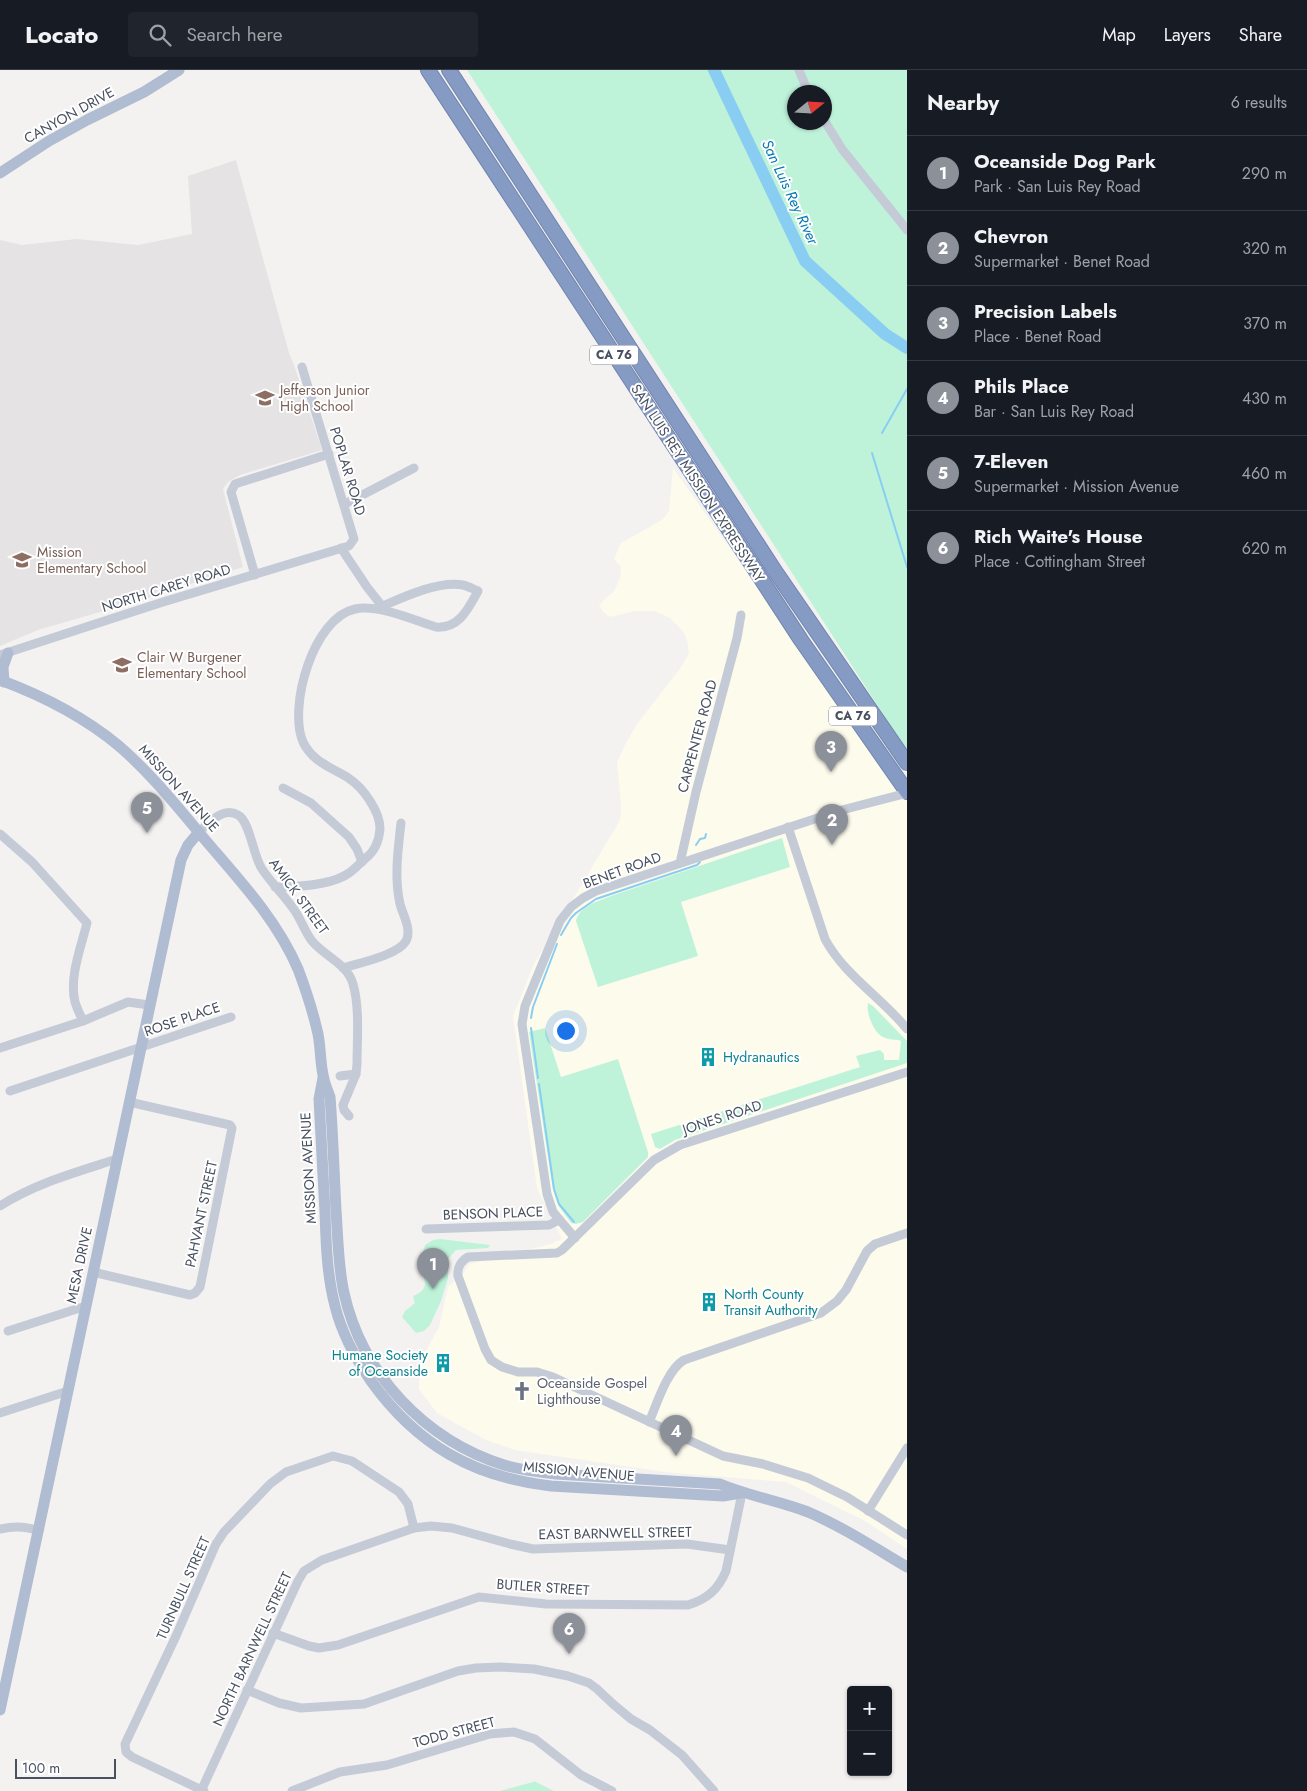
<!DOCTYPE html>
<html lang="en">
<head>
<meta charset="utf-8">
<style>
  body { margin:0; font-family:Jost,sans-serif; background:#20242c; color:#f1f3f6 }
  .controls { position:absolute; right:15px; bottom:15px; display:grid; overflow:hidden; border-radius:5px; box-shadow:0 1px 4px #0004 }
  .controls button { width:45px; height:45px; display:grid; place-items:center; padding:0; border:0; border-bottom:1px solid #363941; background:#171b24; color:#f1f3f6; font:25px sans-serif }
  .compass { position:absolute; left:787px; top:15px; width:45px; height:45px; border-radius:50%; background:#171b24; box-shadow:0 1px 4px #0004; rotate:72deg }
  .scale { position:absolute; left:15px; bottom:12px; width:101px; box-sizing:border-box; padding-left:5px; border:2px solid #485160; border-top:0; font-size:14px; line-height:18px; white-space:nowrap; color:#485160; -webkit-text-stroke:4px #fff; paint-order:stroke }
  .you { position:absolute; left:565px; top:960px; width:18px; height:18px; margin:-12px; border:4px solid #fff; border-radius:50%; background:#1a73e8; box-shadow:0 0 0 8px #1a73e833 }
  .badge { display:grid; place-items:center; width:32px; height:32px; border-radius:50%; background:#8c9099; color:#fff; font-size:16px; font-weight:700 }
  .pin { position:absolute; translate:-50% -41px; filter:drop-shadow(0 1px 2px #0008) }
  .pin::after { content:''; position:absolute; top:26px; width:18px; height:15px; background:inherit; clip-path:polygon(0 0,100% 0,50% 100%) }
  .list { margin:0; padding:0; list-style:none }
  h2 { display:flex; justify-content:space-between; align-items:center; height:65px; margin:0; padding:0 20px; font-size:21px }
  h2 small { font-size:16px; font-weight:400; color:#9ea1a6 }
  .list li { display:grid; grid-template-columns:32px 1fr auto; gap:15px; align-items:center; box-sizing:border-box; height:75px; padding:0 20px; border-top:1px solid #363941 }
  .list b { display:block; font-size:19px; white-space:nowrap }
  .list p { margin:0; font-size:16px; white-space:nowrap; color:#9ea1a6 }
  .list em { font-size:16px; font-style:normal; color:#9ea1a6 }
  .icon { flex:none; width:28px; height:28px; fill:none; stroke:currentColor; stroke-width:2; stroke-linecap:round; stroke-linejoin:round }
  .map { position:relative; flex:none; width:907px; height:1721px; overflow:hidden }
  header { display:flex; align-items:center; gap:30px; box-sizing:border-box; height:70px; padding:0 25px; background:#171b24; border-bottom:1px solid #363941 }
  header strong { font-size:24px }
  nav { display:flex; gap:28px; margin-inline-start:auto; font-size:18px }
  .search { width:350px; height:45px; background:#20242c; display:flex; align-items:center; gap:12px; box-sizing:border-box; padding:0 18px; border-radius:5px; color:#9ea1a6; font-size:19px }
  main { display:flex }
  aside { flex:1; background:#171b24 }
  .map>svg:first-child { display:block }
  .commercial { fill:#fdfbec }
  .education { fill:#e5e3e3 }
  .green { fill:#bef3da; fill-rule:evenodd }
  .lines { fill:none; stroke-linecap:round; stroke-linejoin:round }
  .stream { stroke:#89cef2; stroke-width:2 }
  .river { stroke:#89cef2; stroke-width:12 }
  .highway-casing { stroke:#7186af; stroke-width:16 }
  .minor { stroke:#c4cbd7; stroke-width:9 }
  .major { stroke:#b0bcd1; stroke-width:11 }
  .highway { stroke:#869bc3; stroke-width:14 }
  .labels { text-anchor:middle; stroke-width:4; stroke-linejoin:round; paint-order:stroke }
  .shield { fill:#fff; stroke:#7f8590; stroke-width:1 }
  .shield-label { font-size:12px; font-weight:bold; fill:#485160 }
  .street-label { font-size:14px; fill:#485160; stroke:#fff }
  .education-label { font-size:14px; fill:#785e54; stroke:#fff; text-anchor:start }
  .culture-label { font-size:14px; fill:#0d838f; stroke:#fff; text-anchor:start }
  .worship-label { font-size:14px; fill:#5b616d; stroke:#fff; text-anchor:start }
  .water-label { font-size:15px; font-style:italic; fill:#0379b8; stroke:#fff }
</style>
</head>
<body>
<header>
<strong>Locato</strong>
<div class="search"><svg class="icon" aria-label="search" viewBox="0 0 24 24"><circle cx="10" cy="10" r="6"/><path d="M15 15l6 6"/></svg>Search here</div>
<nav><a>Map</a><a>Layers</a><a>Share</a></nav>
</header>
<main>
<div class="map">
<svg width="907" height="1721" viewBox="0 0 907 1721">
  <rect width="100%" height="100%" fill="#f4f2f1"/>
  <path class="commercial" d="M673 398 907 727V1479L865 1451 786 1412 665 1402 515 1380 486 1370 437 1343 419 1319 420 1292 439 1257 448 1217 463 1204 469 1194 551 1174 562 1169 537 1118 513 946 533 896 619 752 621 745V733L617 692 627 671 637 654 682 596 689 583 687 570 683 561 670 548 655 541H634L610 547 603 542 599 535 614 521 620 508 621 497 614 489 621 473 662 450 669 441Z"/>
  <path class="education" d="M236 90 289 283 294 295 322 380 240 405 228 412 223 419 243 497 148 528 38 560 0 576V170L22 175 77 169 138 175 192 164 188 106Z"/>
  <g class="green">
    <path d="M467 0H907V681ZM794 22H824V52H794Z"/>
    <path d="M782 768 790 797 681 832 698 886 598 917 576 851C579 837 596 832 608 827Z"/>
    <path d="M868 933 873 936 907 971V993L675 1070 660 1079 655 1077 651 1064 860 997 856 986 880 980 884 984V990H899L901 971C897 969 893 970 889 969 878 967 874 959 870 949 868 943 867 939 868 933Z"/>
    <path d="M545 958 561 1007 618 989 648 1082V1087L583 1152 576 1154 571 1153 558 1135 553 1120 529 962Z"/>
    <path d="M440 1169 490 1175 488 1178 456 1180 448 1189V1208L441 1231 430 1255 424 1261 416 1263 402 1247 405 1241 415 1233 413 1226C432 1219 423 1209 421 1195 420 1189 424 1181 425 1175L433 1170Z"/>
    <path d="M534 1711 554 1721H500L533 1712Z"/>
  </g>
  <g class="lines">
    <g class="stream">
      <path d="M882 363 907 319"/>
      <path d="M872 383 907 497"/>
      <path d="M696 775 700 769 705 768 706 764"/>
      <path d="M561 865 571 848 576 843 596 829 697 795 700 792"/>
      <path d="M531 948 533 937 557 874"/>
      <path d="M531 958 538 1008"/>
      <path d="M539 1014 554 1119 559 1134 574 1152"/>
    </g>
    <path class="river" d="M714 0 805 191 885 264 907 278"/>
    <g class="highway-casing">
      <g id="highway">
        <path d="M428 0 801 570 907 722"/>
        <path d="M449 0 775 501 907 693"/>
      </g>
    </g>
    <g class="minor">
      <path d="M799 0 808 22"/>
      <path d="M824 50 842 79 907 160"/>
      <path d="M345 434 414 398"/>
      <path d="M341 478 367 517 382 536"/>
      <path d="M255 505 231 422 235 414 329 384"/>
      <path d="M0 585 163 532 349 476 354 469 302 297"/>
      <path d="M283 718 311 733 349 767 357 779 362 792"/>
      <path d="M788 757 825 869C844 905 882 928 907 959"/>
      <path d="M199 762C209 753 223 736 238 745 250 751 253 786 262 799 272 814 285 826 295 841 301 850 305 862 312 871 324 886 348 894 353 914 360 938 357 970 357 994L356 1004 343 1035 344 1040 349 1046"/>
      <path d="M0 764 32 792 87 853C81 877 69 907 75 932 77 938 80 945 83 951"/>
      <path d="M680 793 696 722 737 568 741 545"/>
      <path d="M275 817C296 817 331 816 349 803 355 799 360 793 366 788 375 781 379 771 380 759 380 748 376 740 370 731 364 721 356 713 347 707 330 697 312 691 303 672 288 637 313 548 355 539 378 534 413 550 436 557 459 559 468 539 478 521 473 519 468 516 463 515 438 510 399 529 376 539"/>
      <path d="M343 898C359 893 398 885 406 871 412 860 403 845 400 834 394 807 398 780 401 753"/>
      <path d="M0 978 83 951 128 932 149 935"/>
      <path d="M907 1002 680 1075 654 1090 562 1180 557 1183 468 1187C461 1191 457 1198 458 1206L485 1279 491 1290 502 1297 518 1302H537L553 1307 723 1386 763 1394 808 1408 847 1427 907 1465"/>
      <path d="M340 1006 356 1004"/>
      <path d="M10 1021 231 947"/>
      <path d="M0 1136C36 1113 77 1102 117 1089"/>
      <path d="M426 1159 549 1155 559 1150"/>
      <path d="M575 1168 553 1142 547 1124 522 954 525 936 560 851 571 837 583 828 596 821 842 740 907 723"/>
      <path d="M93 1202 190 1225 195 1223 200 1217 232 1058 230 1055 129 1032"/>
      <path d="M8 1261 86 1236"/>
      <path d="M0 1343 68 1321"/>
      <path d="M649 1352C657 1334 667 1300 684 1290L821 1243 837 1231 846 1220 867 1181 875 1174 907 1163"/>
      <path d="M868 1441 907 1378"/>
      <path d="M0 1459C13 1456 26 1456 39 1461"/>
      <path d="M273 1563 309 1576 319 1578 338 1575 479 1527 546 1534 688 1535C707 1529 718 1520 726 1501L742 1423"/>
      <path d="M247 1620 279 1633 301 1638 364 1634 458 1601 476 1598 500 1597 534 1599 568 1606 589 1613 597 1619 613 1634 631 1649 650 1660 682 1685 714 1721"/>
      <path d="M201 1721 298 1511 304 1501 322 1490 414 1458 431 1456 452 1458 510 1474 533 1479 687 1474 730 1480"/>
      <path d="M204 1721 132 1687 126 1682 125 1674 176 1566 216 1474 224 1462 270 1414 286 1402 333 1386 352 1391 399 1422 408 1434 414 1458"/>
      <path d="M292 1721 340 1702 387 1695 490 1664 514 1662 535 1669 581 1705 612 1721"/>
    </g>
    <g class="major">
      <path d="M0 103 49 71 87 50 144 22 179 0"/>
      <path d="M0 610C43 626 84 647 119 676 154 706 183 744 213 779 245 816 278 853 298 899 306 920 313 942 318 964 321 979 320 995 324 1009 325 1015 328 1021 330 1027 333 1065 334 1103 336 1140 338 1168 338 1196 344 1223 362 1304 425 1370 504 1395 521 1400 539 1402 556 1404L720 1414C749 1426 779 1431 808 1442 843 1457 875 1478 907 1497"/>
      <path d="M4 612 3 597 8 583"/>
      <path d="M323 1008 319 1029C321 1066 323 1104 325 1142 326 1174 327 1205 335 1236 342 1264 355 1288 371 1311 417 1375 473 1407 551 1416L723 1426 741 1423"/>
      <path d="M0 1640 181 790 188 775 199 762"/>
    </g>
    <use href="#highway" class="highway"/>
  </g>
  <defs>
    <g id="school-bare" transform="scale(1.5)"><path d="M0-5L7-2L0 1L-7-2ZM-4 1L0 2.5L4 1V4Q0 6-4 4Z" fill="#8d6e63" stroke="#fff" stroke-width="2.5" paint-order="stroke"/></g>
    <g id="building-bare" transform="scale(1.5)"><path d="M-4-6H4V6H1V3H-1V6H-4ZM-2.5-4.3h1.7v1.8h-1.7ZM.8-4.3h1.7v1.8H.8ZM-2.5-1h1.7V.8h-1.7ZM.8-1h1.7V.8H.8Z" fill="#0f9aa8" stroke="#fff" stroke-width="2.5" paint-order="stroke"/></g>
    <g id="church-bare" transform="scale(1.5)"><path d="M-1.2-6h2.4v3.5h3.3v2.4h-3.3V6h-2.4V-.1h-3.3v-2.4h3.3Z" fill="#6b7280" stroke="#fff" stroke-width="2.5" paint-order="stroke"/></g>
  </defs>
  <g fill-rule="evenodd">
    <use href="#school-bare" x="265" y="328"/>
    <use href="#school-bare" x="22" y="490"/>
    <use href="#school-bare" x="122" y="595"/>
    <use href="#building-bare" x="708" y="987"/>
    <use href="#building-bare" x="709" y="1232"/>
    <use href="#building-bare" x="443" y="1293"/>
    <use href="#church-bare" x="522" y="1321"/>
  </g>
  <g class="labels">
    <g class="shield">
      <rect x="590" y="275.5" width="48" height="19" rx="4"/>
      <rect x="829" y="636.5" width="48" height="19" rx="4"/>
    </g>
    <g class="shield-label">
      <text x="614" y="289">CA 76</text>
      <text x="853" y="650">CA 76</text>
    </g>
    <g class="street-label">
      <text transform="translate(69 45) rotate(-29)" y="5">CANYON DRIVE</text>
      <text transform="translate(348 401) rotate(73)" y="5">POPLAR ROAD</text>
      <text transform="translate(698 413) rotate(57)" y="5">SAN LUIS REY MISSION EXPRESSWAY</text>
      <text transform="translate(166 518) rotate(-17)" y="5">NORTH CAREY ROAD</text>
      <text transform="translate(697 666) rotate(-75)" y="5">CARPENTER ROAD</text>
      <text transform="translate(179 718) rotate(48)" y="5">MISSION AVENUE</text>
      <text transform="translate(622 800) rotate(-20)" y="5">BENET ROAD</text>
      <text transform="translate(299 826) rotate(54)" y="5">AMICK STREET</text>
      <text transform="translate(182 949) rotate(-19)" y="5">ROSE PLACE</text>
      <text transform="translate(722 1047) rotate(-18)" y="5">JONES ROAD</text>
      <text transform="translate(308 1098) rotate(-93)" y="5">MISSION AVENUE</text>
      <text transform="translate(493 1143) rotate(-2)" y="5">BENSON PLACE</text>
      <text transform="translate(201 1144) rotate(-78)" y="5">PAHVANT STREET</text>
      <text transform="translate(79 1195) rotate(-78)" y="5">MESA DRIVE</text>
      <text transform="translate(579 1401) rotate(5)" y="5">MISSION AVENUE</text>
      <text transform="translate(615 1463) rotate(-1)" y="5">EAST BARNWELL STREET</text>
      <text transform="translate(543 1517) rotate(4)" y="5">BUTLER STREET</text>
      <text transform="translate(183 1518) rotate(-66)" y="5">TURNBULL STREET</text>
      <text transform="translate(252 1579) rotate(-65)" y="5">NORTH BARNWELL STREET</text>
      <text transform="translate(454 1662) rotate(-15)" y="5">TODD STREET</text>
    </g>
    <g class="education-label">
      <text x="280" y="325">Jefferson Junior<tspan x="280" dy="16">High School</tspan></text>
      <text x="37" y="487">Mission<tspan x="37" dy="16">Elementary School</tspan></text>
      <text x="137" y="592">Clair W Burgener<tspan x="137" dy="16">Elementary School</tspan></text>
    </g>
    <g class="culture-label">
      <text x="723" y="992">Hydranautics</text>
      <text x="724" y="1229">North County<tspan x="724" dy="16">Transit Authority</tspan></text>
      <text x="428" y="1290" text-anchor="end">Humane Society<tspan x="428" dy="16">of Oceanside</tspan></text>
    </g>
    <g class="worship-label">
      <text x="537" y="1318">Oceanside Gospel<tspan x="537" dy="16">Lighthouse</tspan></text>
    </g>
    <g class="water-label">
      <text transform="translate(790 122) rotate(65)" y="5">San Luis Rey River</text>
    </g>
  </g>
</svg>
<div class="controls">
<button>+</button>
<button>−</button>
</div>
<svg class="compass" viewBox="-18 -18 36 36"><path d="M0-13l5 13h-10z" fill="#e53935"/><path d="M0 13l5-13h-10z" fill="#9ea1a6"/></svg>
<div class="scale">100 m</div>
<div class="you"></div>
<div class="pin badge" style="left:433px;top:1219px">1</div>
<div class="pin badge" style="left:832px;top:775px">2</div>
<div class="pin badge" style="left:831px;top:702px">3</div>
<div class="pin badge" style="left:676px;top:1386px">4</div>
<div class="pin badge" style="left:147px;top:763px">5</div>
<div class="pin badge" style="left:569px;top:1584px">6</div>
</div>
<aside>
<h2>Nearby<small>6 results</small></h2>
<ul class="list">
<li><span class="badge">1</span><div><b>Oceanside Dog Park</b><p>Park · San Luis Rey Road</p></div><em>290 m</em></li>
<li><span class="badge">2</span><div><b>Chevron</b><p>Supermarket · Benet Road</p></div><em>320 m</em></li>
<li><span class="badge">3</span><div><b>Precision Labels</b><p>Place · Benet Road</p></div><em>370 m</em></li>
<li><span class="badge">4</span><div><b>Phils Place</b><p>Bar · San Luis Rey Road</p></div><em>430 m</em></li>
<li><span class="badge">5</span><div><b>7-Eleven</b><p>Supermarket · Mission Avenue</p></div><em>460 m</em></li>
<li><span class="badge">6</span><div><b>Rich Waite's House</b><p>Place · Cottingham Street</p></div><em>620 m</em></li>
</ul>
</aside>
</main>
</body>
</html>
